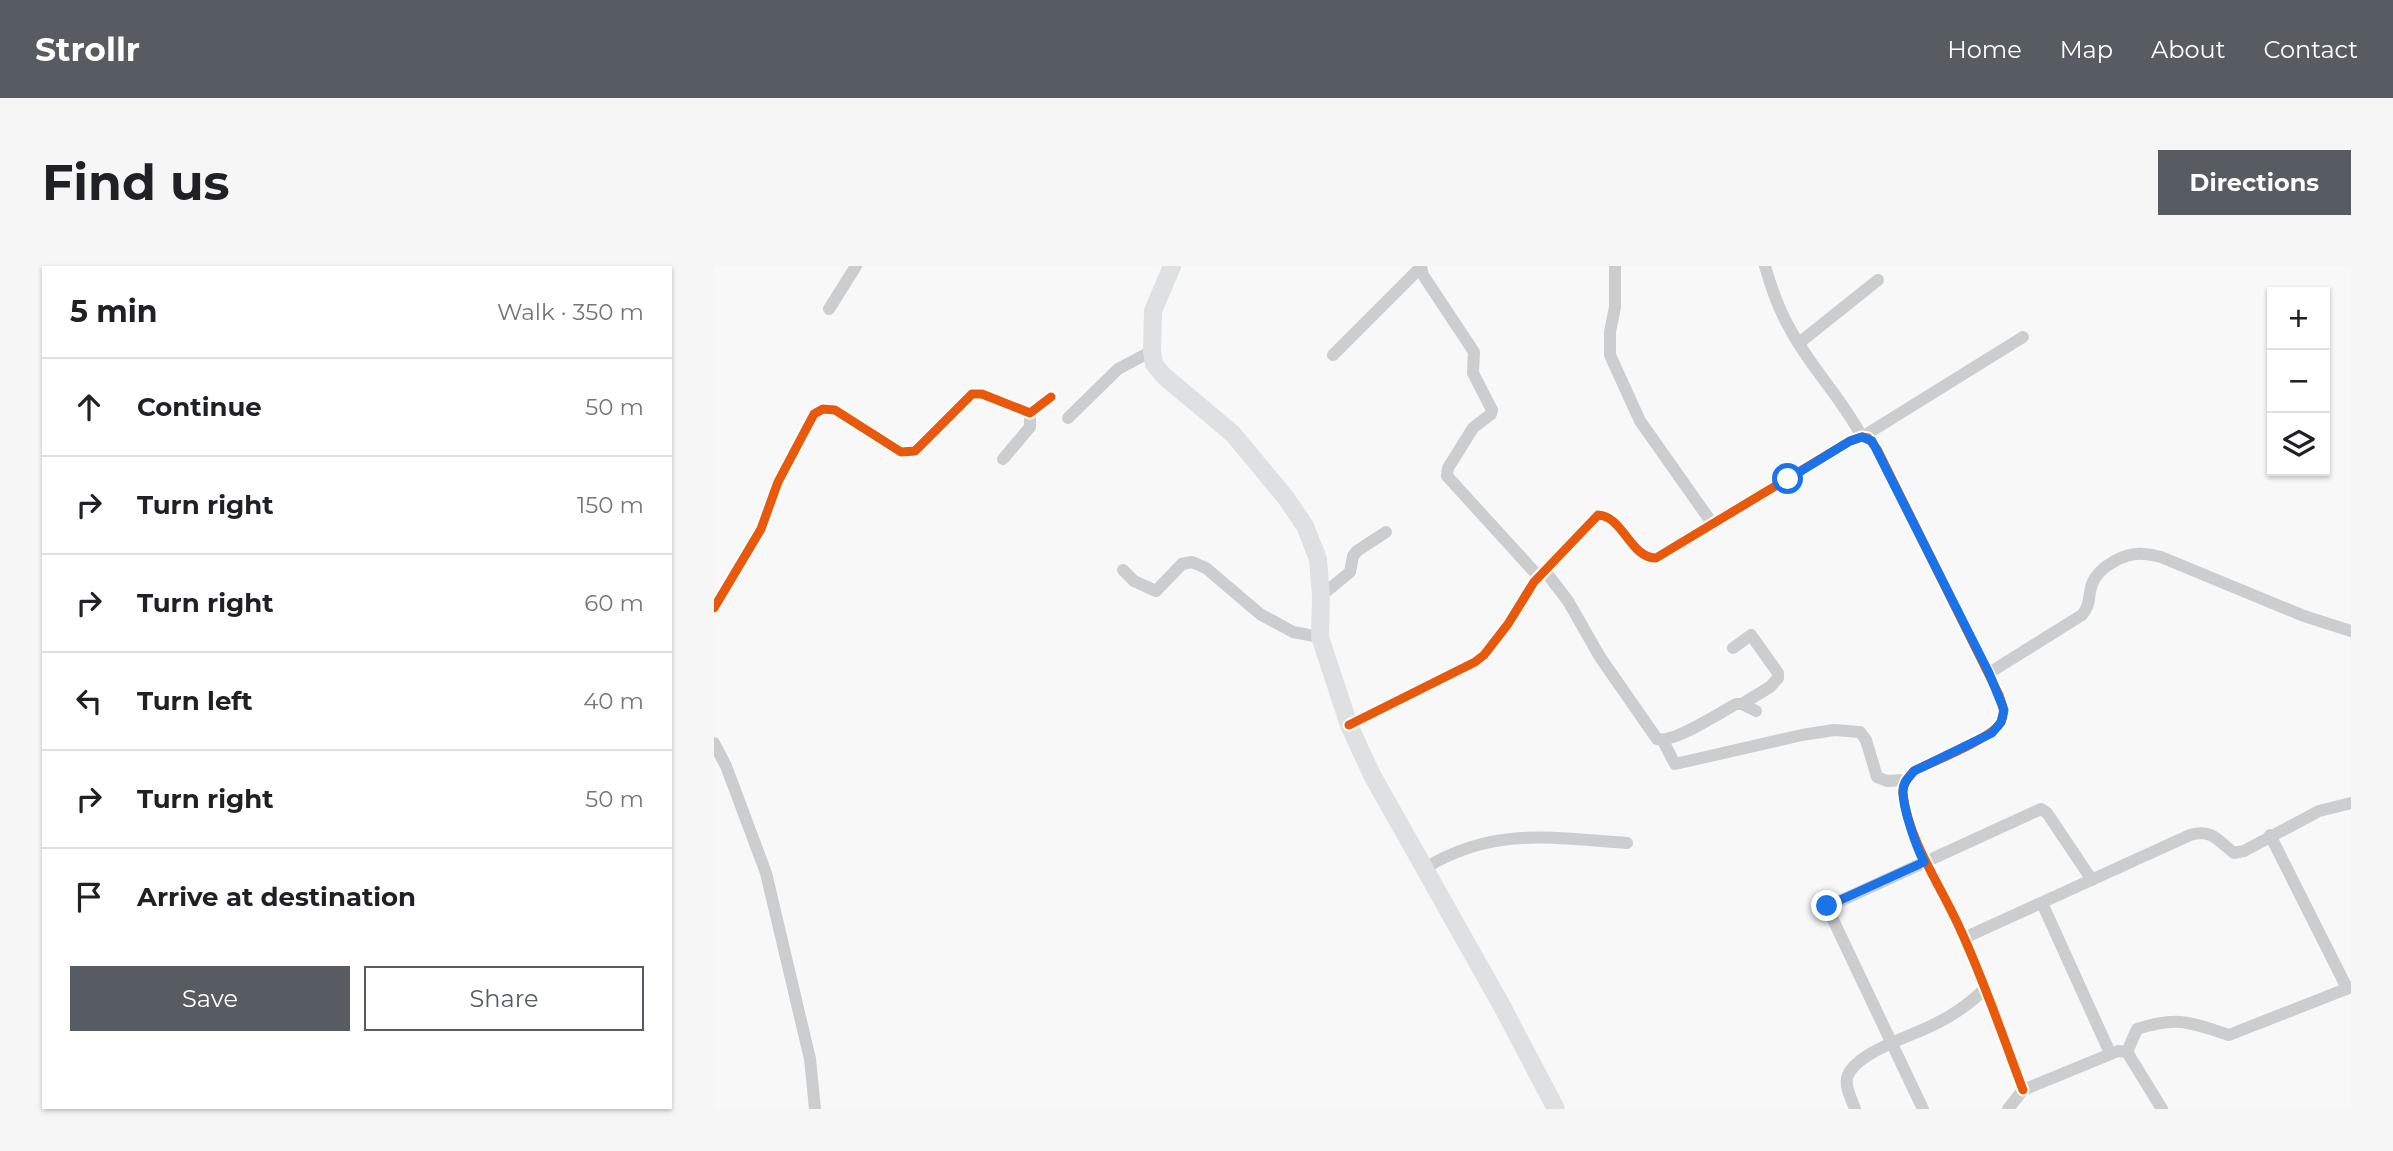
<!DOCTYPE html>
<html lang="en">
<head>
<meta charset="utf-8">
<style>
  body { margin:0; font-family:Montserrat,sans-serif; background:#f6f6f6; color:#202124 }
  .controls { position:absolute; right:21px; top:21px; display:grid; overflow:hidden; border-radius:0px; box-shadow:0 2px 5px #0004 }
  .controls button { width:63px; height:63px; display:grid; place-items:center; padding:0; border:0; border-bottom:2px solid #e0e0e0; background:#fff; color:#202124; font:35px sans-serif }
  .stop { position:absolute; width:21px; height:21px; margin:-16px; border:5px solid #1a73e8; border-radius:50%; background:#fff }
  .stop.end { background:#1a73e8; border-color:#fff; box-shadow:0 2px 7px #0008 }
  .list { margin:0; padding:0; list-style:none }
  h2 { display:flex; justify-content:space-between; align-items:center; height:91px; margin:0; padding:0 28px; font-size:30px }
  h2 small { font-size:23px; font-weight:400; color:#757577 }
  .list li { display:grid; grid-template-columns:46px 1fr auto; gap:21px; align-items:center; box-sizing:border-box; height:98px; padding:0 28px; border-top:2px solid #e0e0e0 }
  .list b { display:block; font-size:26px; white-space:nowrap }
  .list em { font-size:23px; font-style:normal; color:#757577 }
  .actions { display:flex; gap:14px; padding:21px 28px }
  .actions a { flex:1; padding:16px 0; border:2px solid #565c61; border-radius:0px; text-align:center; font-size:24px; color:#565c61 }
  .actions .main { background:#565c61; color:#fff }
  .icon { flex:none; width:38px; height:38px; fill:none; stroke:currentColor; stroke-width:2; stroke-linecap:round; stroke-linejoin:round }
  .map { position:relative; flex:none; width:1637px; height:843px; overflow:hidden; border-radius:0px }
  header { display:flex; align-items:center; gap:42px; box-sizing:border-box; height:98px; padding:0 35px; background:#565c61; color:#fff }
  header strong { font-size:33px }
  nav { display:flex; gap:38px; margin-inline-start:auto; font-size:24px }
  .intro { display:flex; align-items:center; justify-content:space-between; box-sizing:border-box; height:168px; padding:0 42px }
  h1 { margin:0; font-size:49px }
  .button { padding:18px 32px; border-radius:0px; background:#565c61; color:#fff; font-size:24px; font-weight:700 }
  main { display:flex; gap:42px; padding:0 42px }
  aside { flex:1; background:#fff; border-radius:0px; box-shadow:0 2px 5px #0004 }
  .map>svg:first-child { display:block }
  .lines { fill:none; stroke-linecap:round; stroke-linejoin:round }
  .minor { stroke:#cbcdce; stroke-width:12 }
  .secondary { stroke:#dfe0e1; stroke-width:18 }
  .cycleway-casing { stroke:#fff; stroke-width:13 }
  .cycleway { stroke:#e8590c; stroke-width:9 }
  .route { stroke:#1a73e8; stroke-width:9 }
</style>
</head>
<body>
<header>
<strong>Strollr</strong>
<nav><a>Home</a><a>Map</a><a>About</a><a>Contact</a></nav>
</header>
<div class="intro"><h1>Find us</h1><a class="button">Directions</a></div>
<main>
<aside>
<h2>5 min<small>Walk · 350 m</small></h2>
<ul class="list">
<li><svg class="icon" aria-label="ahead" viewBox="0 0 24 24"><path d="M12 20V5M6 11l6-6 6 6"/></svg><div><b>Continue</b></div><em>50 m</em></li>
<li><svg class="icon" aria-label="right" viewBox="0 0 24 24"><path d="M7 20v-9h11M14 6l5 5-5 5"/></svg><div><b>Turn right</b></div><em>150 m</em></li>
<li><svg class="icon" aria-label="right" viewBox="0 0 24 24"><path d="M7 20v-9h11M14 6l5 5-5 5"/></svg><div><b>Turn right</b></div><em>60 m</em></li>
<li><svg class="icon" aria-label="left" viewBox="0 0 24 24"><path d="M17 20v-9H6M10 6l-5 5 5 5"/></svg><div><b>Turn left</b></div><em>40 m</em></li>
<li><svg class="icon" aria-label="right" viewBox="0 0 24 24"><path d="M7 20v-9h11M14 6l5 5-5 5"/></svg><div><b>Turn right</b></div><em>50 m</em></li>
<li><svg class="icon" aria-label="arrive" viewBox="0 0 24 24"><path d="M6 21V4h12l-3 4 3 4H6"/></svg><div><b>Arrive at destination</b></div></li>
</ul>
<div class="actions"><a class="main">Save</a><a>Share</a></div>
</aside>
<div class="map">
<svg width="1637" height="843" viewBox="0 0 1637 843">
  <rect width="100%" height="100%" fill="#f8f8f8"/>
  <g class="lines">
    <g class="minor">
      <path d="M707 0 709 9 760 86 759 107 778 144 777 148 759 162 734 202 733 210 825 311"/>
      <path d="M901 0V41L896 66V89L926 155 998 257"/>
      <path d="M1051 0C1057 21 1064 42 1075 61 1095 100 1128 132 1148 171L1309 71"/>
      <path d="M115 43 142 0"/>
      <path d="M1085 77 1164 14"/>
      <path d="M619 89 707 1"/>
      <path d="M354 152 404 103 438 85"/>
      <path d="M289 193 316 161V147"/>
      <path d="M409 304 420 315 442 325 468 298 478 296 492 302 546 348 579 366 606 371"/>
      <path d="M831 305 854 335 886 391 943 473C959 478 1005 447 1022 438H1028L1042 445"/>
      <path d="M607 330 636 306 639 290 643 285 672 266"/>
      <path d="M0 342 47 263 64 216 100 148 109 143 121 144 187 186 201 185 258 128H268L316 147 337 131"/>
      <path d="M1019 382 1037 369 1064 407V412L1056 421 1028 438"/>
      <path d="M1275 407 1368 349C1377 339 1374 329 1378 318 1385 300 1412 286 1430 288 1436 288 1442 290 1447 291L1590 350 1637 365"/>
      <path d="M635 459 761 396 770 389 794 358 820 316 884 249C909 250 916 292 942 292L1136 175 1148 171 1154 172 1163 183 1285 429C1288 438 1292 446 1287 456 1279 472 1218 496 1200 505 1194 512 1188 518 1189 528 1196 579 1227 619 1247 665 1271 717 1289 771 1309 824"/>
      <path d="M949 475 961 498 1088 469 1120 464 1146 466 1152 474 1163 511 1173 515 1191 514"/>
      <path d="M0 477 12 500 52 607 96 793 101 843"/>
      <path d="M1556 569 1633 722"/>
      <path d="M711 602C780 560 838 572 913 577"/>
      <path d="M1328 637 1396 787"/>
      <path d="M1250 672 1476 569C1499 563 1503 574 1520 587L1530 585 1605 545 1637 537"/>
      <path d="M1413 786 1423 763C1464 750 1475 756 1515 769L1637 721"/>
      <path d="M1141 843C1138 834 1131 822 1133 812 1140 786 1202 769 1223 757 1242 748 1256 737 1271 723"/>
      <path d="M1209 843 1113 641 1327 543 1333 547 1378 614"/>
      <path d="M1294 843 1309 824 1404 785 1413 786 1448 843"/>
    </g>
    <path class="secondary" d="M458 0 439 45 438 85 440 98 450 110 519 168 572 232 591 260 604 293 607 330 606 371 635 459 658 509 789 742 842 843"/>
    <g class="cycleway-casing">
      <g id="cycleway">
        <path d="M0 342 47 263 64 216 100 148 109 143 121 144 187 186 201 185 258 128H268L316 147 337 131"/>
        <path d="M635 459 761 396 770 389 794 358 820 316 884 249C909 250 916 292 942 292L1136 175 1148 171 1154 172 1163 183 1285 429C1288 438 1292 446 1287 456 1279 472 1218 496 1200 505 1194 512 1188 518 1189 528 1196 579 1227 619 1247 665 1271 717 1289 771 1309 824"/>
      </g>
    </g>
    <use href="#cycleway" class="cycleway"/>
  </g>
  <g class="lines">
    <path class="route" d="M1074 213 1136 175 1148 171 1158 175 1275 407 1290 444 1287 456 1278 467 1200 505C1195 511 1189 516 1189 524 1188 541 1202 580 1210 596L1113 640"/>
  </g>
</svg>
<div class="controls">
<button>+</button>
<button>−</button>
<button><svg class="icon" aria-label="layers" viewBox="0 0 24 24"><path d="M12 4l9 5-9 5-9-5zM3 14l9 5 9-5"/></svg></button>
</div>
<div class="stop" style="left:1074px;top:213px"></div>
<div class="stop end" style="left:1113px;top:640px"></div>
</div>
</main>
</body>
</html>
